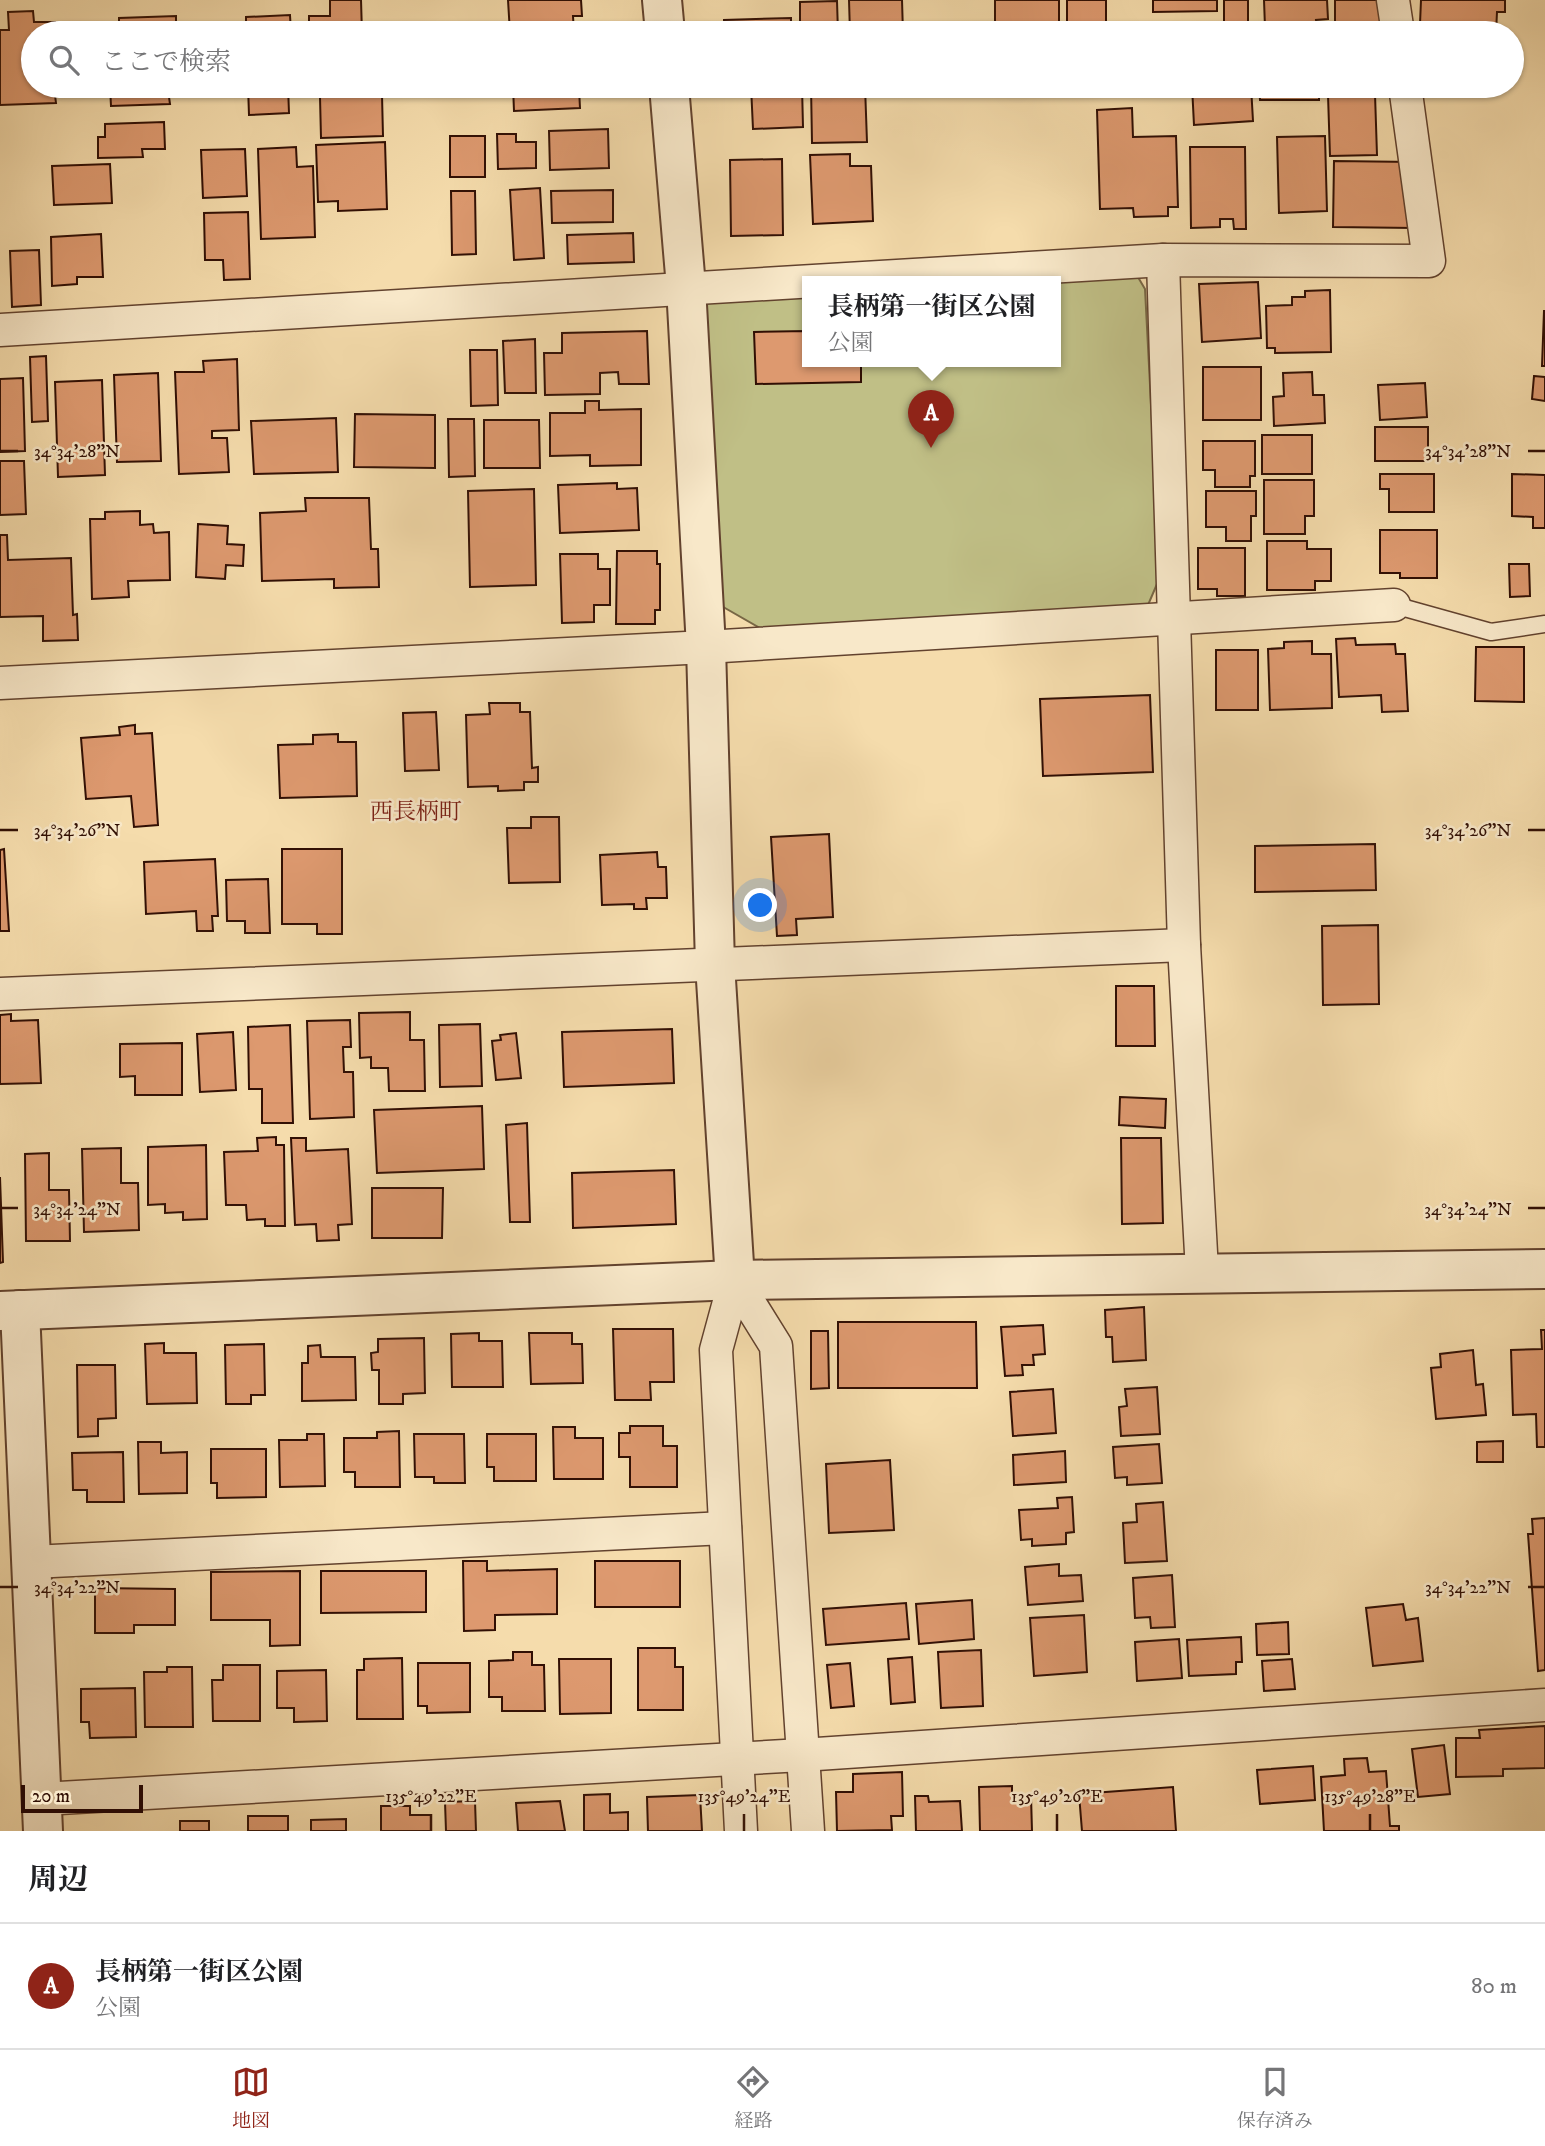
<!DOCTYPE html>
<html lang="ja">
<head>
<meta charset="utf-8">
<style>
  body { margin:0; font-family:"IM FELL DW Pica","Noto Serif JP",serif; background:#f6f6f6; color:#202124 }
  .scale { position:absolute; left:21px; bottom:18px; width:122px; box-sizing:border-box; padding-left:7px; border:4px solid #310f04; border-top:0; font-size:19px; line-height:24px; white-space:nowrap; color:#310f04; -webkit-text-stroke:5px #f8e8c9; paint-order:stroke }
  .you { position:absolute; left:761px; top:906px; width:24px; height:24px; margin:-18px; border:5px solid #fff; border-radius:50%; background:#1a73e8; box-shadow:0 0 0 10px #1a73e833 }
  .badge { display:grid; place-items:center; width:46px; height:46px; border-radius:50%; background:#8f2418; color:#fff; font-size:23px; font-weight:700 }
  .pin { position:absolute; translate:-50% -58px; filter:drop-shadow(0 2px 4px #0008) }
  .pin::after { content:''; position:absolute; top:37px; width:24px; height:21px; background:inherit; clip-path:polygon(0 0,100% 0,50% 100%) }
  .popup { position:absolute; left:802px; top:276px; width:259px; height:91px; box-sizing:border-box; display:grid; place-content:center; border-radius:0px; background:#fff; filter:drop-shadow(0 2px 5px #0005); font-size:23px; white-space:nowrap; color:#757577 }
  .popup b { font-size:26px; color:#202124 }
  .popup::after { content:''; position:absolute; left:50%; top:100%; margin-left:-14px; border:14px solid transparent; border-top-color:#fff }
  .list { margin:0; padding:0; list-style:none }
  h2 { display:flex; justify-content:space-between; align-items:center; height:91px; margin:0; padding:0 28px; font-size:30px }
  h2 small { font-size:23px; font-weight:400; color:#757577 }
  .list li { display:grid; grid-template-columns:46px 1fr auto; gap:21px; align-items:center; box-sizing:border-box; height:126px; padding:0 28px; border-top:2px solid #e0e0e0 }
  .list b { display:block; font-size:26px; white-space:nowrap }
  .list p { margin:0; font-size:23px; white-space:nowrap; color:#757577 }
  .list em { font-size:23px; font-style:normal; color:#757577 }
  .icon { flex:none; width:38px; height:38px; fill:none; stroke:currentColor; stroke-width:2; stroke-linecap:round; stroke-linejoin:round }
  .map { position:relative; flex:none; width:1545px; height:1831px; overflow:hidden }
  .search { position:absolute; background:#fff; box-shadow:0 2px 5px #0004; left:21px; right:21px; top:21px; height:77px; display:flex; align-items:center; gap:18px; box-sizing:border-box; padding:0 24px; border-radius:38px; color:#757577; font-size:26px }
  .sheet { height:217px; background:#fff }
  nav { display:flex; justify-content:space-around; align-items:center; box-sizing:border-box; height:98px; border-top:2px solid #e0e0e0; background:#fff; font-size:19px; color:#757577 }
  nav a { display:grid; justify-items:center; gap:4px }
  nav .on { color:#8f2418 }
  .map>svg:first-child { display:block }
  .green { fill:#c0bf86; stroke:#786745; stroke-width:2 }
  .building { fill:#dd996f; stroke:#310f04; stroke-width:2 }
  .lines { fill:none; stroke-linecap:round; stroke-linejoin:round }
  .service-casing { stroke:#62422e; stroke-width:19 }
  .minor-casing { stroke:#62422e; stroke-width:35 }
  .tertiary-casing { stroke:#62422e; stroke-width:42 }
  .service { stroke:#f8e8c9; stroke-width:16 }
  .minor { stroke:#f8e8c9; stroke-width:32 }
  .tertiary { stroke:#f8e8c9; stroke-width:38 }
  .ticks { fill:none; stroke:#310f04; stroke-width:2.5 }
  .labels { text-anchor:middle; stroke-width:5; stroke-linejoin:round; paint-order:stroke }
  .neighbourhood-label { font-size:23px; fill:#7a1f14; stroke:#f8e8c9 }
  .ticks-label { font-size:18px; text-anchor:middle; fill:#310f04; stroke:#f8e8c9; stroke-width:5; stroke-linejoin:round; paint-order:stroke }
</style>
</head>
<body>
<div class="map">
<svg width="1545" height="1831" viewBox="0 0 1545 1831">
  <rect width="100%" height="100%" fill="#f5dcac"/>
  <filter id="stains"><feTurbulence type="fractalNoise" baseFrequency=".00286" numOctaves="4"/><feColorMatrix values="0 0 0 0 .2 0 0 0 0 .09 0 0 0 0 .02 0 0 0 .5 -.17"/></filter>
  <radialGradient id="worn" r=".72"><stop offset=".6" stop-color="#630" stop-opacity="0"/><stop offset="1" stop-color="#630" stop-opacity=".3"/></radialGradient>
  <path class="green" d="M1132 267 1145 289 1160 577 1145 612 774 636 718 604 697 292 807 283V362H1055V282Z"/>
  <g class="building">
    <path d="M330 0H361L362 33H309V16H330Z"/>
    <path d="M508 0H581L582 16H573L574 33H510Z"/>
    <path d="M849 0H902L903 33H850Z"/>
    <rect x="995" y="0" width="64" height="24"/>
    <rect x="1067" y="0" width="39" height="33"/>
    <path d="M1153 0H1217V11L1153 12Z"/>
    <rect x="1224" y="0" width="24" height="33"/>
    <path d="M1264 0H1327L1328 19 1316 20 1317 28 1277 30V26L1265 27Z"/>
    <path d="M1335 0H1380V33H1357V28L1335 29Z"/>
    <path d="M1421 0H1505V12H1497L1496 33H1476V25L1420 24Z"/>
    <path d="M837 1 838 33H805V29H800V2Z"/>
    <path d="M33 11 34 22H55V33H33V86H76V95H55L56 103 0 105V30H9L8 12Z"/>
    <path d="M290 15 291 33H246V17Z"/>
    <path d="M176 16V33H119V18Z"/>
    <path d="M791 18V33H724V20Z"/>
    <path d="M110 86H178V96L169 97 170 104 111 106Z"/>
    <path d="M248 86H288L289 113 249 115Z"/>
    <path d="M513 86H586V88H579L580 108 514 111Z"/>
    <path d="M751 86H802L803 127 753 129Z"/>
    <path d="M811 86H865L867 142 812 143Z"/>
    <path d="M1192 86H1251L1253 121 1194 125Z"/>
    <path d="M1259 86H1319V100H1260Z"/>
    <path d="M1375 94 1377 155 1330 156 1328 95Z"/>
    <path d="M382 95 383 136 321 138 320 97Z"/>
    <path d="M1132 108 1133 137 1176 136 1178 207H1168V216L1134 217 1133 208 1100 209 1097 110Z"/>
    <path d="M164 122 165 149H142L143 157 98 158V137H105V124Z"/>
    <path d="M608 129 609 168 550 170 549 131Z"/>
    <path d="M497 134H516V142H536V168L498 169Z"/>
    <rect x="450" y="136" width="35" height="41"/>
    <path d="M1325 136 1327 211 1279 213 1277 137Z"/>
    <path d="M385 142 387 209 338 211V201L318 202 316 145Z"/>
    <path d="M296 147 297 167 313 166 315 237 261 239 258 149Z"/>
    <path d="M1190 147H1245L1246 229H1234L1233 219H1220V227L1191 228Z"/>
    <path d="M245 149 247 196 203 198 201 150Z"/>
    <path d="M850 154V166H871L873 221 813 224 810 155Z"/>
    <path d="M782 159 783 235 731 236 730 160Z"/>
    <path d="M1334 161 1414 162V228L1333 227Z"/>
    <path d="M110 164 112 203 54 205 52 166Z"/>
    <path d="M540 188 544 258 514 260 510 190Z"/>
    <path d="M613 190V222L552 223 551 191Z"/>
    <path d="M451 191H475L476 254 452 255Z"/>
    <path d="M248 212 250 279 224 280 223 260H205L204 213Z"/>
    <path d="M633 233 634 262 568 264 567 235Z"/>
    <path d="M101 234 103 277H77V284L52 286 51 237Z"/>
    <path d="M39 250 41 305 12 307 10 251Z"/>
    <path d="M1258 282 1261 338 1202 342 1199 284Z"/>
    <path d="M1330 290 1331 352 1275 353V348H1267L1266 306 1292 305V297H1305V291Z"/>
    <path d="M1544 311H1545V366H1542Z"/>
    <path d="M647 331 649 384H619L618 372 600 373V394L545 395 544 353H562V333Z"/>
    <path d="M807 331V362H861V382L756 384 754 332Z"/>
    <path d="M535 339 536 393H505L503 341Z"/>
    <path d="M470 350H497L498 405 471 406Z"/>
    <path d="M46 356 48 421 32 422 30 357Z"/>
    <path d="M237 359 239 430 212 431V438H227L229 472 179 474 175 372H204L203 361Z"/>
    <rect x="1203" y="367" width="58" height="53"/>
    <path d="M1312 372 1313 395H1324L1325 423 1274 426 1273 397 1284 396 1283 373Z"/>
    <path d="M158 373 161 461 117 462 114 375Z"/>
    <path d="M1534 376 1545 377V401L1532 399Z"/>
    <path d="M23 378 25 451 0 452V379Z"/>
    <path d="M102 380 105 475 58 477 55 382Z"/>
    <path d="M1425 383 1427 417 1380 420 1378 385Z"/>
    <path d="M585 401H599V410L641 409V465L590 466V455L550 456V413H585Z"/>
    <path d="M355 414 435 415V468L354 467Z"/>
    <path d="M336 418 338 472 254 474 251 421Z"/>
    <path d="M448 419H474L475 476 449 477Z"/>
    <path d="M484 420H539L540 468H484Z"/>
    <rect x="1375" y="427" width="53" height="34"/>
    <rect x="1262" y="435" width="50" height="39"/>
    <path d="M1203 441H1255V476H1250V487H1215V470H1203Z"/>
    <path d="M0 461H24L26 514 0 515Z"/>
    <path d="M1380 474H1434V512H1389V489H1380Z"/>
    <path d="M1512 474 1545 475V528H1533V517L1512 516Z"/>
    <path d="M1264 480H1314V516H1305V534H1264Z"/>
    <path d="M617 483V489L637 488 639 530 560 533 558 485Z"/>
    <path d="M534 489 536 585 470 587 468 491Z"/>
    <path d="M1206 491H1256V516H1251V541H1226V527H1206Z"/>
    <path d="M305 498H369L371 549H378L379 587 334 588V579L262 581 260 513 306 511Z"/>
    <path d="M140 511V525L153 524 154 533 169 532 170 580 128 581 129 597 92 599 90 519H105V512Z"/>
    <path d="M198 524 228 526 227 544 244 545 243 566 226 565 225 579 196 577Z"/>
    <path d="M1380 530H1437V578H1400V573H1380Z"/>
    <path d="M0 535H7L8 560 71 558 73 615 77 614 78 640 43 641V616L0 617Z"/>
    <path d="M1267 541H1307V549H1331V581H1315V590H1267Z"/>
    <path d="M1198 548H1245V596H1217V589H1198Z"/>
    <path d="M617 551H657V564H660V610H655V624H616Z"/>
    <path d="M560 554H598V569H610V605H594V622L562 623Z"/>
    <path d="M1509 564H1529L1530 596 1510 597Z"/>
    <path d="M1355 638 1356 645 1395 644 1396 654H1405L1408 711 1382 712 1381 695 1339 697 1336 639Z"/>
    <path d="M1312 641V654H1331L1332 708 1270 710 1268 649 1284 648V642Z"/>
    <path d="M1476 647H1524V702L1475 701Z"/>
    <rect x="1216" y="650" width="42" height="60"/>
    <path d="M1150 695 1153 772 1043 776 1040 699Z"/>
    <path d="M489 703H520V712H530L532 768 538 767V782H524V790L498 791V786L468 787 466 715 490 714Z"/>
    <path d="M436 712 439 770 405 771 403 713Z"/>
    <path d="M135 725V734L152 733 158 825 134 827 131 796 86 799 81 738 120 735 119 727Z"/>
    <path d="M338 734V742H356L357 796 280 798 278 745 313 744V735Z"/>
    <path d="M531 817H559L560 882 509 883 507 828H531Z"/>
    <path d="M829 834 833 917 796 919 797 935 777 936 771 837Z"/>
    <path d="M1375 844 1376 890 1255 892V846Z"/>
    <path d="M4 849 9 931H0V850Z"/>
    <path d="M282 849H342V934H317V924H282Z"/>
    <path d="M657 852 658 867H666L667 898H646L647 909H634V904L602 905 600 855Z"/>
    <path d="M215 859 218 916H212L213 931H197L196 911 146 914 144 862Z"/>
    <path d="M268 879 270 933H245V921H227L226 880Z"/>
    <path d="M1378 925 1379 1004 1323 1005 1322 926Z"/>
    <path d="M1116 986H1154L1155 1046H1116Z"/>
    <path d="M410 1012V1040H424L425 1091H389L388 1068H371V1057L360 1058 359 1013Z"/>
    <path d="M11 1014V1021L38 1020 41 1083 0 1084V1015Z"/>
    <path d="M350 1020 351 1047H343L344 1072H353L354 1117 310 1119 307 1021Z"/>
    <path d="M480 1024 482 1086 440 1087 439 1025Z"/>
    <path d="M290 1025 293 1123H262V1089H249L248 1027Z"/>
    <path d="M672 1029 674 1083 564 1087 562 1032Z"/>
    <path d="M233 1032 236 1090 200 1092 197 1034Z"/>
    <path d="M516 1033 521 1078 496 1080 492 1041 501 1040 500 1035Z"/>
    <path d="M182 1043V1095H135V1076L120 1077V1044Z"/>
    <path d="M1120 1097 1166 1099 1165 1128 1119 1125Z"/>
    <path d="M482 1106 484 1169 377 1173 374 1110Z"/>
    <path d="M527 1123 530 1222H510L506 1125Z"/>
    <path d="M276 1137V1145H284L285 1226H265V1219L247 1220 246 1205H226L224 1152 258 1151 257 1138Z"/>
    <path d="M291 1138H306V1151L348 1149 352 1224 338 1225 339 1240 317 1241 316 1224 295 1225Z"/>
    <path d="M1121 1138H1161L1163 1223 1122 1224Z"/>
    <path d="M206 1145 207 1219 183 1220V1212L165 1213V1204L148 1205V1147Z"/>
    <path d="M121 1148V1183H138L139 1230 84 1232 82 1149Z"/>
    <path d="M49 1153V1190H69L70 1241H26L25 1154Z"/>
    <path d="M674 1170 676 1224 573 1228 572 1173Z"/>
    <path d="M0 1177 3 1262 0 1263Z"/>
    <path d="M372 1188H443L442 1238H372Z"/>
    <path d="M1144 1307 1146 1360 1113 1362 1112 1337H1106L1105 1310Z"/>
    <path d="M838 1322H976L977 1388H838Z"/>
    <path d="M1043 1325 1045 1354 1033 1355 1034 1365H1022L1023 1375 1005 1376 1001 1327Z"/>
    <path d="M613 1329H673L674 1382H650L651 1400H615Z"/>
    <path d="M1541 1330H1545V1447H1537L1536 1414 1513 1415 1511 1350 1542 1349Z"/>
    <path d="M811 1331H828L829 1388 811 1389Z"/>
    <path d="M479 1333V1341H502L503 1387H452L451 1334Z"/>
    <path d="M529 1333H572V1344H582L583 1383 531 1384Z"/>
    <path d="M424 1338 425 1393 403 1394V1404H379V1370H372L371 1353 378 1352V1339Z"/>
    <path d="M164 1343V1353H196L197 1403 147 1404 145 1344Z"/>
    <path d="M264 1344 265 1395H251V1404H226L225 1345Z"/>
    <path d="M320 1345 321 1357H355L356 1400 302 1401V1363H308V1346Z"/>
    <path d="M1473 1350 1476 1385 1483 1384 1486 1415 1436 1419 1431 1368 1441 1367 1440 1354Z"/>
    <path d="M77 1365H115L116 1418 98 1419V1436L78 1437Z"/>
    <path d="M1157 1387 1160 1434 1121 1436 1119 1407 1127 1406 1125 1389Z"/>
    <path d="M1053 1389 1056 1433 1013 1436 1010 1392Z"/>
    <path d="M630 1426H663V1446H677V1487H630V1457H619V1433H630Z"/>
    <path d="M553 1427H575V1438H603V1479H554Z"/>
    <path d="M399 1431 400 1487H355V1472H344V1438H377V1432Z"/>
    <path d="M307 1434H324L325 1486 280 1487 279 1440H307Z"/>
    <path d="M414 1434H464L465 1483H434V1477H415Z"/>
    <path d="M487 1434H536V1481H494V1467H487Z"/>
    <path d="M1503 1441V1462H1477V1442Z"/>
    <path d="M138 1442H161V1453L187 1452V1493L139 1494Z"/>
    <path d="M1159 1444 1162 1483 1127 1485V1477L1115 1478 1113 1447Z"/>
    <path d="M211 1449H266V1497L217 1498V1483H211Z"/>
    <path d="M1065 1451 1066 1482 1014 1485 1013 1455Z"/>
    <path d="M123 1452 124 1502H87V1490H73L72 1453Z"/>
    <path d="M890 1460 894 1530 829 1533 826 1464Z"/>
    <path d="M1072 1497 1074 1532 1066 1533V1544L1032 1546V1539L1021 1540 1019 1510 1058 1508 1057 1498Z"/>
    <path d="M1163 1502 1167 1561 1125 1563 1123 1523 1137 1522 1136 1504Z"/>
    <path d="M1545 1518V1670L1538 1671 1528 1534H1533L1532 1519Z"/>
    <path d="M463 1561H487V1571L557 1569V1614L495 1615V1630L464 1631Z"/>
    <rect x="595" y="1561" width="85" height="46"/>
    <path d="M1059 1564V1576L1081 1575 1083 1601 1028 1605 1025 1567Z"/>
    <path d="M300 1571V1645L270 1646V1620H211V1572Z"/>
    <path d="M321 1571H426V1612L321 1613Z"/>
    <path d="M1172 1575 1175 1627 1151 1628 1150 1617 1135 1618 1133 1578Z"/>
    <path d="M95 1588 175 1589V1625H134V1633H95Z"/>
    <path d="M972 1600 974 1639 919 1644 916 1604Z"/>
    <path d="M906 1603 909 1639 826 1645 823 1609Z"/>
    <path d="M1403 1604 1406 1620 1418 1618 1423 1661 1373 1666 1366 1608Z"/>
    <path d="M1084 1615 1087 1672 1034 1676 1030 1618Z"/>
    <path d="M1288 1622 1289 1654 1257 1655 1256 1624Z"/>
    <path d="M1241 1637 1242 1662H1236V1674L1189 1676 1187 1640Z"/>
    <path d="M1179 1639 1182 1678 1137 1681 1135 1642Z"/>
    <path d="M638 1648H675V1667H683V1710H638Z"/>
    <path d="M981 1650 983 1706 941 1708 938 1652Z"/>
    <path d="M513 1652H532V1665H544L545 1711H502V1697H489V1661L513 1660Z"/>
    <path d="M912 1657 915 1702 891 1704 888 1659Z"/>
    <path d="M402 1658 403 1719H357V1670H364V1659Z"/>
    <path d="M559 1659H611V1713L560 1714Z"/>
    <path d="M1292 1659 1295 1689 1264 1691 1262 1661Z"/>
    <path d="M418 1663H470V1712L427 1713V1706H418Z"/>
    <path d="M850 1663 854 1706 831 1708 827 1665Z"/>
    <path d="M223 1665H260V1721H213L212 1680H223Z"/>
    <path d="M167 1667H192L193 1727H145L144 1672H167Z"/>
    <path d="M326 1670 327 1721 294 1722V1708H277V1671Z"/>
    <path d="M135 1688 136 1737 90 1738 89 1722H81V1689Z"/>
    <path d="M1545 1726V1768L1503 1769V1776L1456 1777V1738H1480L1479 1730Z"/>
    <path d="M1444 1745 1450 1794 1418 1797 1412 1749Z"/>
    <path d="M1367 1758 1369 1772 1386 1771 1390 1826H1399V1831H1324L1321 1777 1345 1775 1344 1759Z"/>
    <path d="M1313 1766 1315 1800 1260 1804 1257 1770Z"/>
    <path d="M902 1772 903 1816H891L892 1830 837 1831 836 1792H853V1774Z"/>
    <path d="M1012 1786V1796H1031L1032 1831H980L979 1787Z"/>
    <path d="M1173 1787 1176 1831H1082L1079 1794Z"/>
    <path d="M610 1794V1813L628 1812V1831H584V1795Z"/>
    <path d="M700 1795 702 1831H648L647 1797Z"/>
    <path d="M915 1796H928L929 1802 960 1801 962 1831H916Z"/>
    <path d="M475 1801 476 1831H446L445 1802Z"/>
    <path d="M560 1801 565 1831H518L516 1803Z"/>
    <path d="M381 1806H410V1815H431V1831H381Z"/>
    <rect x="248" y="1816" width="40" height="15"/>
    <path d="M346 1819V1831H311V1820Z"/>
    <rect x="180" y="1821" width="29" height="10"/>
  </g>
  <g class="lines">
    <g class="service-casing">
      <path id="service" d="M1394 605 1491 632 1545 624"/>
    </g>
    <g class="minor-casing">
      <g id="minor">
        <path d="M1393 0 1398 33"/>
        <path d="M1163 260 1184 945 1202 1271"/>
        <path d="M0 330 1163 260 1429 261 1405 86"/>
        <path d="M0 683 706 647 1394 605"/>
        <path d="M0 994 1184 945"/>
        <path d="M735 1280 776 1346 808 1831"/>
        <path d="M735 1280 716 1350 741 1831"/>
        <path d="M32 1562 725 1528"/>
        <path d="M42 1799 802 1755 1545 1705"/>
      </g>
    </g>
    <g class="tertiary-casing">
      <g id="tertiary">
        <path d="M662 0 665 33"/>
        <path d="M669 86 686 287 706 647 715 964 735 1280"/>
        <path d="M20 1310 43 1831"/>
        <path d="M0 1311 735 1280 1545 1269"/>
      </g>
    </g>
    <use href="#service" class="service"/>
    <use href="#minor" class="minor"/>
    <use href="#tertiary" class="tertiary"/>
  </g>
  <path class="ticks" d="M0 451H18M1528 451H1545M0 830H18M1528 830H1545M0 1208H18M1528 1208H1545M0 1587H18M1528 1587H1545M431 1814V1831M744 1814V1831M1057 1814V1831M1370 1814V1831"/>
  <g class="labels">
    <g class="neighbourhood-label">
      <text x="416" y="819">西長柄町</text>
    </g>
  </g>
  <g class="ticks-label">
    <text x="77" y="457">34°34'28"N</text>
    <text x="1468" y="457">34°34'28"N</text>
    <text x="77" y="836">34°34'26"N</text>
    <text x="1468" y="836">34°34'26"N</text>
    <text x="77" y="1215">34°34'24"N</text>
    <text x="1468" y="1215">34°34'24"N</text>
    <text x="77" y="1593">34°34'22"N</text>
    <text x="1468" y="1593">34°34'22"N</text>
    <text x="431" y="1802">135°49'22"E</text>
    <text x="744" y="1802">135°49'24"E</text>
    <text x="1057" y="1802">135°49'26"E</text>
    <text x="1370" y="1802">135°49'28"E</text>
  </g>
  <rect width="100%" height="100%" filter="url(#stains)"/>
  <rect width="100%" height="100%" fill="url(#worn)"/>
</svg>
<div class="scale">20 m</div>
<div class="you"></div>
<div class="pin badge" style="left:931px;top:448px">A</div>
<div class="popup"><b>長柄第一街区公園</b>公園</div>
<div class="search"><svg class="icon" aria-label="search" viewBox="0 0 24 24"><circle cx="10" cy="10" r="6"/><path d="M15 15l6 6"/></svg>ここで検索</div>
</div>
<section class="sheet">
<h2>周辺<small></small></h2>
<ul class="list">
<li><span class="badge">A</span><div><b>長柄第一街区公園</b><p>公園</p></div><em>80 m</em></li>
</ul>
</section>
<nav>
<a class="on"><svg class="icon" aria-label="map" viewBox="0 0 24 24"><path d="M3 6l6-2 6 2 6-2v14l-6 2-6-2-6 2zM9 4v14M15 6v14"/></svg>地図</a>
<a><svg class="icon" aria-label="directions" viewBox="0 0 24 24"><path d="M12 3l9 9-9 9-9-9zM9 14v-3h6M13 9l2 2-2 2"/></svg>経路</a>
<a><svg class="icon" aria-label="saved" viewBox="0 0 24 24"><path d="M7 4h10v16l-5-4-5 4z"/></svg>保存済み</a>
</nav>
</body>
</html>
